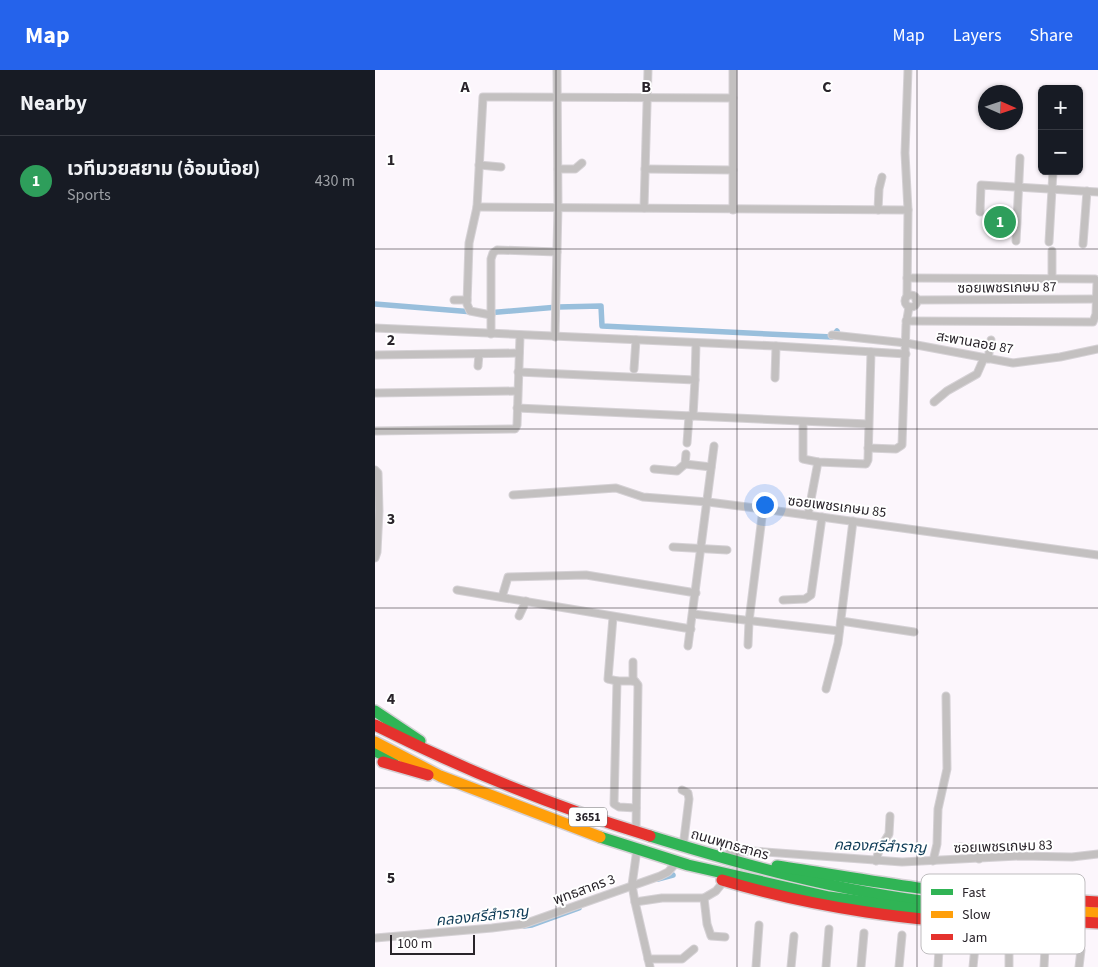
<!DOCTYPE html>
<html lang="en">
<head>
<meta charset="utf-8">
<style>
  body { margin:0; font-family:"Source Sans 3","Noto Sans Thai",sans-serif; background:#20242c; color:#f1f3f6 }
  .controls { position:absolute; right:15px; top:15px; display:grid; overflow:hidden; border-radius:8px; box-shadow:0 1px 4px #0004 }
  .controls button { width:45px; height:45px; display:grid; place-items:center; padding:0; border:0; border-bottom:1px solid #363941; background:#171b24; color:#f1f3f6; font:25px sans-serif }
  .compass { position:absolute; left:603px; top:15px; width:45px; height:45px; border-radius:50%; background:#171b24; box-shadow:0 1px 4px #0004; rotate:93deg }
  .scale { position:absolute; left:15px; bottom:12px; width:85px; box-sizing:border-box; padding-left:5px; border:2px solid #29242a; border-top:0; font-size:14px; line-height:18px; white-space:nowrap; color:#29242a; -webkit-text-stroke:4px #fff; paint-order:stroke }
  .you { position:absolute; left:389px; top:434px; width:18px; height:18px; margin:-12px; border:4px solid #fff; border-radius:50%; background:#1a73e8; box-shadow:0 0 0 8px #1a73e833 }
  .badge { display:grid; place-items:center; width:32px; height:32px; border-radius:50%; background:#2563eb; color:#fff; font-size:16px; font-weight:700 }
  .pin { position:absolute; translate:-50% -50%; border:2px solid #fff; box-shadow:0 1px 5px #0006 }
  .list { margin:0; padding:0; list-style:none }
  h2 { display:flex; justify-content:space-between; align-items:center; height:65px; margin:0; padding:0 20px; font-size:21px }
  h2 small { font-size:16px; font-weight:400; color:#9ea1a6 }
  .list li { display:grid; grid-template-columns:32px 1fr auto; gap:15px; align-items:center; box-sizing:border-box; height:90px; padding:0 20px; border-top:1px solid #363941 }
  .list b { display:block; font-size:19px; white-space:nowrap }
  .list p { margin:0; font-size:16px; white-space:nowrap; color:#9ea1a6 }
  .list em { font-size:16px; font-style:normal; color:#9ea1a6 }
  .map { position:relative; flex:none; width:723px; height:897px; overflow:hidden }
  header { display:flex; align-items:center; gap:30px; box-sizing:border-box; height:70px; padding:0 25px; background:#2563eb; color:#fff }
  header strong { font-size:24px }
  nav { display:flex; gap:28px; margin-inline-start:auto; font-size:18px }
  main { display:flex }
  aside { flex:1; background:#171b24 }
  .map>svg:first-child { display:block }
  .lines { fill:none; stroke-linecap:round; stroke-linejoin:round }
  .canal { stroke:#99bfdc; stroke-width:5.5 }
  .street-casing { stroke:#d5d1d5; stroke-width:9 }
  .fast-casing { stroke:#d5d1d5; stroke-width:14 }
  .slow-casing { stroke:#d5d1d5; stroke-width:14 }
  .jam-casing { stroke:#d5d1d5; stroke-width:14 }
  .street { stroke:#c3c0c0; stroke-width:7 }
  .fast { stroke:#30b455; stroke-width:11 }
  .slow { stroke:#ff9f0a; stroke-width:11 }
  .jam { stroke:#e5322d; stroke-width:11 }
  .grid { fill:none; stroke:#29242a; stroke-width:1; stroke-opacity:0.55 }
  .labels { text-anchor:middle; stroke-width:4; stroke-linejoin:round; paint-order:stroke }
  .shield { fill:#fff; stroke:#69666a; stroke-width:1 }
  .shield-label { font-size:12px; font-weight:bold; fill:#29242a }
  .street-label { font-size:14px; fill:#29242a; stroke:#fff }
  .water-label { font-size:15px; font-style:italic; fill:#0f3c57; stroke:#fff }
  .key { fill:#fff; stroke:#bfbdbf; stroke-width:1 }
  .key-label { font-size:14px; fill:#29242a }
  .grid-label { font-size:16px; text-anchor:middle; font-weight:bold; fill:#29242a; stroke:#fff; stroke-width:4; stroke-linejoin:round; paint-order:stroke }
</style>
</head>
<body>
<header>
<strong>Map</strong>
<nav><a>Map</a><a>Layers</a><a>Share</a></nav>
</header>
<main>
<aside>
<h2>Nearby<small></small></h2>
<ul class="list">
<li><span class="badge" style="background:#2e9e5b">1</span><div><b>เวทีมวยสยาม (อ้อมน้อย)</b><p>Sports</p></div><em>430 m</em></li>
</ul>
</aside>
<div class="map">
<svg width="723" height="897" viewBox="0 0 723 897">
  <rect width="100%" height="100%" fill="#fcf6fc"/>
  <g class="lines">
    <g class="canal">
      <path d="M0 234 98 242"/>
      <path d="M112 243 183 237 226 236 227 256 457 267 462 261"/>
      <path d="M283 809 298 805"/>
      <path d="M149 856 157 855 204 838"/>
    </g>
    <g class="street-casing">
      <g id="street">
        <path d="M358 0V140"/>
        <path d="M104 95 126 97"/>
        <path d="M183 99H200L207 93"/>
        <path d="M270 99 358 100"/>
        <path d="M102 137 533 140"/>
        <path d="M269 138 273 0"/>
        <path d="M503 140 504 119 507 107"/>
        <path d="M605 142 606 115 723 122"/>
        <path d="M641 171 645 88"/>
        <path d="M674 172 678 101"/>
        <path d="M708 174 712 121"/>
        <path d="M677 181V209"/>
        <circle cx="536" cy="231" r="6"/>
        <path d="M532 226 533 140 530 83 533 0"/>
        <path d="M79 230H92"/>
        <path d="M541 230 723 229"/>
        <path d="M116 245 95 241 92 234 94 173 102 137 108 27 358 28"/>
        <path d="M531 251 718 252 721 244 722 212 720 209 532 208"/>
        <path d="M0 258 401 276 531 284"/>
        <path d="M116 264V189L118 183 122 180 182 182"/>
        <path d="M457 265 531 273 638 293 685 287 723 279"/>
        <path d="M180 267 183 136 182 0"/>
        <path d="M0 285 144 283"/>
        <path d="M613 289 616 270"/>
        <path d="M103 296 104 284"/>
        <path d="M259 299 261 270"/>
        <path d="M143 302 320 310 318 346"/>
        <path d="M400 308 401 276"/>
        <path d="M320 310 321 273"/>
        <path d="M0 323 142 321"/>
        <path d="M559 332 572 321 602 304 609 288"/>
        <path d="M142 338 493 354"/>
        <path d="M428 352V389L443 392 491 394 493 390 496 282"/>
        <path d="M0 361 140 359 142 355 145 266"/>
        <path d="M312 373 314 346"/>
        <path d="M493 378 521 379 527 375 531 255 534 237"/>
        <path d="M310 394 336 397"/>
        <path d="M279 399 302 401 310 394 311 384"/>
        <path d="M0 400 3 403 4 441 2 482 0 488"/>
        <path d="M138 425 241 418 268 427 333 432 388 439 723 485"/>
        <path d="M433 445 443 392"/>
        <path d="M298 477 352 480"/>
        <path d="M82 520 316 559"/>
        <path d="M127 527 133 507 211 505 321 523"/>
        <path d="M408 530 430 529 436 525 447 447"/>
        <path d="M318 544 464 561"/>
        <path d="M144 546 151 531"/>
        <path d="M238 547 233 609 242 611H260L263 615 261 762"/>
        <path d="M466 551 539 562"/>
        <path d="M373 575 374 551 388 439"/>
        <path d="M313 576 339 376"/>
        <path d="M242 611 239 734 244 737 261 738"/>
        <path d="M258 611V592"/>
        <path d="M451 619 463 573 478 451"/>
        <path d="M307 720 313 723 314 729 308 777"/>
        <path d="M585 777 601 779 604 783V789"/>
        <path d="M262 779 257 815 260 832 275 897"/>
        <path d="M353 790 354 783 377 781 527 792 645 786 697 787 723 784"/>
        <path d="M501 791 504 780 514 764 515 746"/>
        <path d="M558 791 562 774 563 739 572 699 571 626"/>
        <path d="M329 828 332 854 336 866 350 867"/>
        <path d="M260 832 287 828H329L341 821 349 811"/>
        <path d="M0 868 117 858 149 854 285 806 293 802 302 792"/>
        <path d="M273 889H307L319 879"/>
        <path d="M381 897 384 855"/>
        <path d="M416 897 419 866"/>
        <path d="M451 897 454 859"/>
        <path d="M486 897 489 863"/>
        <path d="M524 897 527 865"/>
        <path d="M563 897 564 879"/>
        <path d="M598 897 600 877"/>
        <path d="M634 897V884"/>
        <path d="M669 897 670 878"/>
        <path d="M704 897 706 880"/>
      </g>
    </g>
    <g class="fast-casing">
      <g id="fast">
        <path d="M0 641 45 671"/>
        <path d="M0 681 18 689"/>
        <path d="M275 766C369 795 466 822 564 833"/>
        <path d="M225 767 313 795 454 827 561 842"/>
        <path d="M402 796C476 807 550 822 625 826"/>
      </g>
    </g>
    <g class="slow-casing">
      <g id="slow">
        <path d="M0 672 65 706 225 767"/>
        <path d="M564 833 723 843"/>
      </g>
    </g>
    <g class="jam-casing">
      <g id="jam">
        <path d="M0 655C89 700 180 737 275 766"/>
        <path d="M8 692 53 705"/>
        <path d="M347 810C443 839 539 851 639 856"/>
        <path d="M625 826 723 832"/>
        <path d="M561 842 604 846 723 853"/>
      </g>
    </g>
    <use href="#street" class="street"/>
    <use href="#fast" class="fast"/>
    <use href="#slow" class="slow"/>
    <use href="#jam" class="jam"/>
  </g>
  <path class="grid" d="M181 0V897M362 0V897M542 0V897M0 179H723M0 359H723M0 538H723M0 718H723"/>
  <g class="labels">
    <rect class="shield" x="194" y="737.5" width="38" height="19" rx="4"/>
    <g class="shield-label">
      <text x="213" y="751">3651</text>
    </g>
    <g class="street-label">
      <text transform="translate(632 217) rotate(-1)" y="5">ซอยเพชรเกษม 87</text>
      <text transform="translate(600 272) rotate(10)" y="5">สะพานลอย 87</text>
      <text transform="translate(462 436) rotate(7)" y="5">ซอยเพชรเกษม 85</text>
      <text transform="translate(355 774) rotate(16)" y="5">ถนนพุทธสาคร</text>
      <text transform="translate(628 776) rotate(-2)" y="5">ซอยเพชรเกษม 83</text>
      <text transform="translate(209 819) rotate(-20)" y="5">พุทธสาคร 3</text>
    </g>
    <g class="water-label">
      <text transform="translate(505 776) rotate(2)" y="5">คลองศรีสำราญ</text>
      <text transform="translate(107 846) rotate(-6)" y="5">คลองศรีสำราญ</text>
    </g>
  </g>
  <rect x="546" y="804" width="164" height="80" rx="8" class="key"/>
  <rect x="556" y="819" width="22" height="6" fill="#30b455"/>
  <rect x="556" y="841" width="22" height="7" fill="#ff9f0a"/>
  <rect x="556" y="864" width="22" height="6" fill="#e5322d"/>
  <g class="key-label">
    <text x="587" y="827">Fast</text>
    <text x="587" y="849">Slow</text>
    <text x="587" y="872">Jam</text>
  </g>
  <g class="grid-label">
    <text x="90" y="22">A</text>
    <text x="271" y="22">B</text>
    <text x="452" y="22">C</text>
    <text x="16" y="95">1</text>
    <text x="16" y="275">2</text>
    <text x="16" y="454">3</text>
    <text x="16" y="634">4</text>
    <text x="16" y="813">5</text>
  </g>
</svg>
<div class="controls">
<button>+</button>
<button>−</button>
</div>
<svg class="compass" viewBox="-18 -18 36 36"><path d="M0-13l5 13h-10z" fill="#e53935"/><path d="M0 13l5-13h-10z" fill="#9ea1a6"/></svg>
<div class="scale">100 m</div>
<div class="you"></div>
<div class="pin badge" style="left:625px;top:152px;background:#2e9e5b">1</div>
</div>
</main>
</body>
</html>
